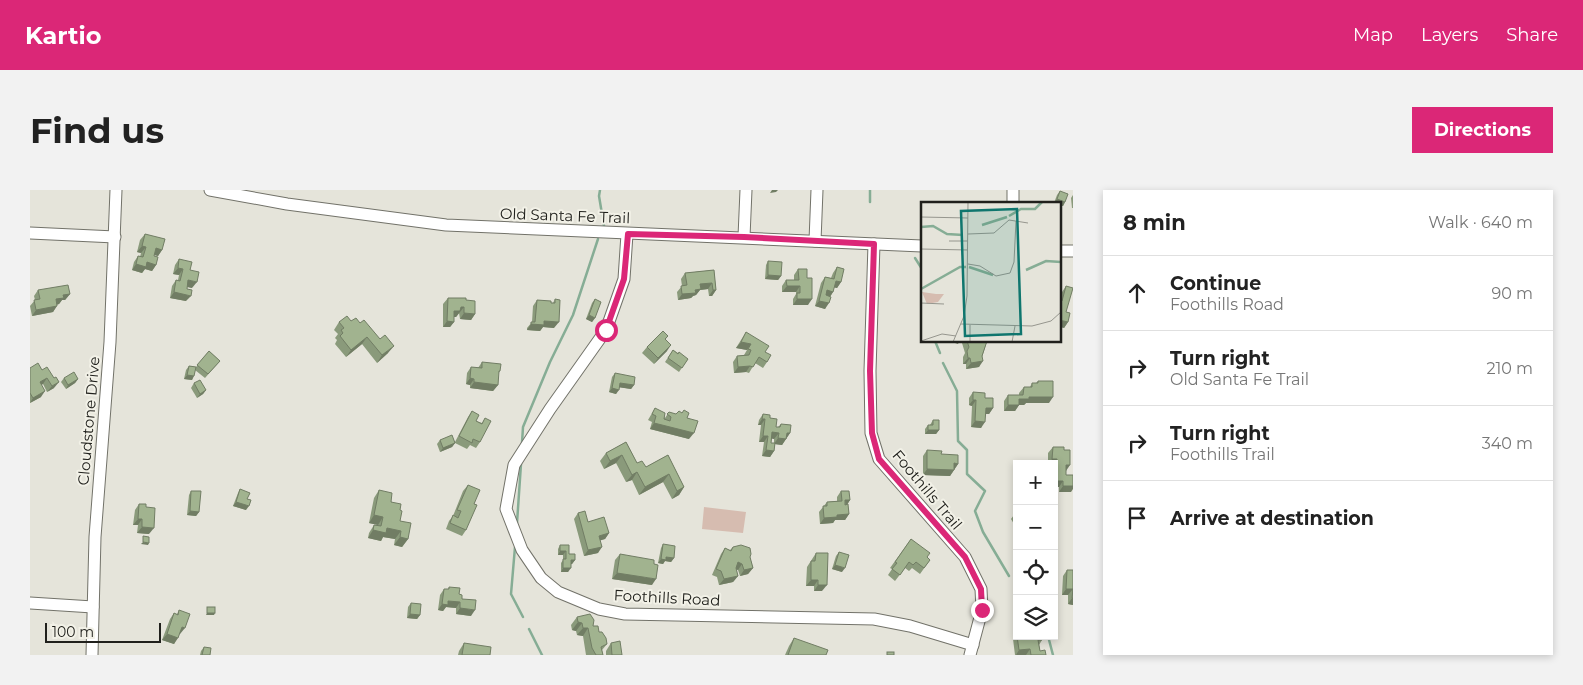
<!DOCTYPE html>
<html lang="en">
<head>
<meta charset="utf-8">
<style>
  body { margin:0; font-family:Montserrat,sans-serif; background:#f2f2f2; color:#222 }
  .controls { position:absolute; right:15px; bottom:15px; display:grid; overflow:hidden; border-radius:0px; box-shadow:0 2px 8px #0003 }
  .controls button { width:45px; height:45px; display:grid; place-items:center; padding:0; border:0; border-bottom:1px solid #e0e0e0; background:#fff; color:#222; font:25px sans-serif }
  .scale { position:absolute; left:15px; bottom:12px; width:116px; box-sizing:border-box; padding-left:5px; border:2px solid #20201c; border-top:0; font-size:14px; line-height:18px; white-space:nowrap; color:#20201c; -webkit-text-stroke:4px #f2f1e7; paint-order:stroke }
  .stop { position:absolute; width:15px; height:15px; margin:-11px; border:4px solid #db2777; border-radius:50%; background:#fff }
  .stop.end { background:#db2777; border-color:#fff; box-shadow:0 1px 5px #0008 }
  .list { margin:0; padding:0; list-style:none }
  h2 { display:flex; justify-content:space-between; align-items:center; height:65px; margin:0; padding:0 20px; font-size:21px }
  h2 small { font-size:16px; font-weight:400; color:#767676 }
  .list li { display:grid; grid-template-columns:32px 1fr auto; gap:15px; align-items:center; box-sizing:border-box; height:75px; padding:0 20px; border-top:1px solid #e0e0e0 }
  .list b { display:block; font-size:19px; white-space:nowrap }
  .list p { margin:0; font-size:16px; white-space:nowrap; color:#767676 }
  .list em { font-size:16px; font-style:normal; color:#767676 }
  .icon { flex:none; width:28px; height:28px; fill:none; stroke:currentColor; stroke-width:2; stroke-linecap:round; stroke-linejoin:round }
  .map { position:relative; flex:none; width:1043px; height:465px; overflow:hidden; border-radius:0px }
  header { display:flex; align-items:center; gap:30px; box-sizing:border-box; height:70px; padding:0 25px; background:#db2777; color:#fff }
  header strong { font-size:24px }
  nav { display:flex; gap:28px; margin-inline-start:auto; font-size:18px }
  .intro { display:flex; align-items:center; justify-content:space-between; box-sizing:border-box; height:120px; padding:0 30px }
  h1 { margin:0; font-size:35px }
  .button { padding:12px 22px; border-radius:0px; background:#db2777; color:#fff; font-size:18px; font-weight:700 }
  main { display:flex; gap:30px; padding:0 30px }
  aside { flex:1; background:#fff; border-radius:0px; box-shadow:0 2px 8px #0003 }
  .map>svg:first-child { display:block }
  .green { fill:#d6bcb0 }
  .lines { fill:none; stroke-linecap:round; stroke-linejoin:round }
  .stream { stroke:#86ad95; stroke-width:2.5 }
  .minor-casing { stroke:#727269; stroke-width:13 }
  .minor { stroke:#fff; stroke-width:11 }
  .wall { fill:#8a9a7b; fill-rule:evenodd }
  .shaded-wall { fill:#717d64 }
  .building { fill:#a1b38f; stroke:#717d64 }
  .route { stroke:#db2777; stroke-width:6 }
  .labels { text-anchor:middle; stroke-width:4; stroke-linejoin:round; paint-order:stroke }
  .street-label { font-size:15px; fill:#20201c; stroke:#f2f1e7 }
  .inset-river { fill:none; stroke:#86ad95; stroke-width:2.5 }
  .inset-road { fill:none; stroke:#96968e; stroke-width:1 }
  .view { fill:#0f766e; fill-opacity:0.15; stroke:#0f766e; stroke-width:2.5 }
  .inset-edge { fill:none; stroke:#20201c; stroke-width:2.5 }
</style>
</head>
<body>
<header>
<strong>Kartio</strong>
<nav><a>Map</a><a>Layers</a><a>Share</a></nav>
</header>
<div class="intro"><h1>Find us</h1><a class="button">Directions</a></div>
<main>
<div class="map">
<svg width="1043" height="465" viewBox="0 0 1043 465">
  <rect width="100%" height="100%" fill="#e5e4da"/>
  <path class="green" d="M674 317 716 322 713 343 672 339Z"/>
  <g class="lines">
    <g class="stream">
      <path d="M570 0 569 6 574 36"/>
      <path d="M840 0V12"/>
      <path d="M885 68 892 79"/>
      <path d="M905 151 910 163"/>
      <path d="M913 173 927 201 928 251 937 260V284L955 301 945 321 953 342 979 386"/>
      <path d="M492 253 493 237 520 172 543 125 568 49"/>
      <path d="M487 333 491 274"/>
      <path d="M485 357 481 404 493 427"/>
      <path d="M986 397 987 398"/>
      <path d="M499 439 512 465"/>
      <path d="M1018 446 1023 465"/>
    </g>
    <g class="minor-casing">
      <g id="minor">
        <path d="M180 0 257 14 416 35 892 56"/>
        <path d="M983 14V0"/>
        <path d="M0 43 85 47"/>
        <path d="M597 44 594 89 576 140 520 219 484 275 476 319 492 360 511 388 528 402 569 419 595 424 844 429 880 436 943 455"/>
        <path d="M714 47 716 0"/>
        <path d="M785 51 787 0"/>
        <path d="M844 54 840 181 841 243 849 269 935 367 951 399 952 420 940 465"/>
        <path d="M1029 61H1043"/>
        <path d="M0 413 63 417"/>
        <path d="M62 465 65 347 80 152 86 0"/>
      </g>
    </g>
    <use href="#minor" class="minor"/>
  </g>
  <g class="wall">
    <path d="M1030 1 1035 12 1033 16 1029 14 1024 13 1027 5Z"/>
    <path d="M1043 5V18H1042L1041 8Z"/>
    <path d="M115 44 132 60 128 66 124 65 126 75 122 81 115 79 112 83 102 80 104 72 108 66 110 67 111 63 107 62 110 50Z"/>
    <path d="M149 69 160 80 162 98 157 97 156 111 140 108 142 96 146 90H148L149 85 143 84 145 75Z"/>
    <path d="M738 71 751 86 748 90 735 89 736 75Z"/>
    <path d="M807 77 811 92 807 98 804 97 803 102 800 107 795 119 785 116 791 93 795 87 801 88 803 83Z"/>
    <path d="M768 79 778 115H763V109L766 104V102H752V96L756 90H764V85Z"/>
    <path d="M684 80 686 100 682 106H679L678 99 670 100 666 105 663 106 661 108 648 110 647 102 652 96 651 89 655 83Z"/>
    <path d="M1036 96V122L1038 132 1034 138 1029 110 1032 102Z"/>
    <path d="M8 100 40 104 35 110H32L29 114 27 115 23 122 2 126 0 116 5 110 4 106Z"/>
    <path d="M418 108 436 110 445 124 441 130 430 129 429 123 426 127H424V132L420 137H413V114Z"/>
    <path d="M525 109 524 138 513 137 510 141 497 140V138L502 132 503 116 507 110 523 113Z"/>
    <path d="M565 109V128L562 132 556 129 562 113Z"/>
    <path d="M321 131 330 133 358 163 347 173 332 154 316 167 305 154 307 150 305 148 308 144 304 140 309 132Z"/>
    <path d="M716 142 735 162 737 172 733 178 725 173 719 183 716 182 704 183 703 172 707 166 715 165H714L717 160 706 158Z"/>
    <path d="M638 146 635 150 637 161 624 174 612 163 617 157Z"/>
    <path d="M933 151H957L949 177 936 179V174H933V167L935 163 932 153Z"/>
    <path d="M643 160 658 169 649 182 635 172Z"/>
    <path d="M179 161 190 171 175 188 165 180 162 190 154 189 156 180 159 176 166 177Z"/>
    <path d="M452 172 470 181 468 184V195L463 201 440 198V195L436 194 437 183 441 177 448 178Z"/>
    <path d="M0 178 12 180 24 198 17 202 13 194 11 195V207L0 213Z"/>
    <path d="M585 183 604 195 601 199 589 197 586 204 579 202 582 187Z"/>
    <path d="M34 188 48 189 45 193 36 199 31 192Z"/>
    <path d="M1008 191 1019 213H996L994 215H989L985 221H974V211L978 205H989V203L994 197H1000L1002 193H1006Z"/>
    <path d="M164 193 176 200 173 204 167 208 161 198Z"/>
    <path d="M943 202 955 208 963 218 959 224H956L951 238 941 237 942 216 939 215V208Z"/>
    <path d="M625 218 635 228 639 222 657 228 659 249 620 239 622 232 618 230Z"/>
    <path d="M442 221 446 231 452 233 455 228 450 252 446 258 440 255 437 259 425 253 422 257 410 262 407 254 410 250 425 252 438 227Z"/>
    <path d="M733 224 740 228 746 237H748L751 234 760 243 752 255 745 254 744 261 740 267 732 266 734 252H729L731 235H728L729 230ZM742 248 744 249V253H741Z"/>
    <path d="M903 230 909 240 906 244H895V239L898 235H900Z"/>
    <path d="M596 252 607 273 616 277 638 265 654 297 649 305 642 309 633 292 609 305 602 290 596 292 586 273 574 279 570 271 576 263Z"/>
    <path d="M1023 257 1036 281V285L1041 302H1029V297H1024V274H1018V263Z"/>
    <path d="M897 260 911 264 928 274 920 286 893 285V266Z"/>
    <path d="M438 295 444 314 436 340 432 346 416 339 419 331 423 326 433 301Z"/>
    <path d="M210 299 217 309 216 320 203 316 208 303Z"/>
    <path d="M349 300 370 320V331L378 349 372 357 364 355 365 349 353 347 351 351 338 348 339 343 344 335H348L339 333 344 308Z"/>
    <path d="M161 301 169 322 166 326 157 325 159 305Z"/>
    <path d="M811 301 820 310 817 315 819 324 815 330H805L803 333 790 334 789 322 797 312 807 311V307Z"/>
    <path d="M109 314 119 344 107 343 108 335H103L105 320Z"/>
    <path d="M548 323 558 332 579 343 575 349 570 350 568 363 554 366 544 329Z"/>
    <path d="M987 324V339L981 329 984 325Z"/>
    <path d="M881 349 900 370 890 384 882 378 879 381 875 378 865 391 858 385 862 379 860 378Z"/>
    <path d="M633 354 644 368 641 372 635 371 633 374 628 373 631 358Z"/>
    <path d="M530 355 545 370 542 374H541L538 382H531V373L533 370V365H528V359Z"/>
    <path d="M703 357 720 367 723 378 718 384 710 386 708 380 706 379 708 386 703 392 689 395 687 387 682 385 691 364 695 358 700 360Z"/>
    <path d="M809 362 812 382 802 379 806 366Z"/>
    <path d="M786 363 792 401H784V396H776L777 377Z"/>
    <path d="M590 364 622 395 582 389 585 370Z"/>
    <path d="M1037 380H1043V415L1038 414V405H1032L1033 386Z"/>
    <path d="M419 397 429 404 441 426 426 424V418L416 417 413 421 408 420 410 405 414 399H418Z"/>
    <path d="M381 413 390 425 387 429 377 428 378 417Z"/>
    <path d="M149 420 150 444H149L144 454 132 450 140 429 144 423 147 424Z"/>
    <path d="M547 427 563 436 569 442 577 454 572 460 573 465H556L553 446 547 445 546 441 542 440 541 435Z"/>
    <path d="M987 443V446H1012V450L1009 455 1010 461 1016 465H985L983 449Z"/>
    <path d="M764 448 796 465H755L759 456Z"/>
    <path d="M434 453 460 465H428L429 461Z"/>
    <path d="M581 453 592 465H576V461Z"/>
    <path d="M174 457 180 465H170L171 461Z"/>
  </g>
  <g class="shaded-wall">
    <path d="M742 0H748L746 2 740 3Z"/>
    <path d="M1027 9 1035 12 1033 16 1029 15V14L1024 13Z"/>
    <path d="M112 56 116 57 111 63 107 62Z"/>
    <path d="M126 58 132 60 128 66 122 64Z"/>
    <path d="M117 72 126 75 122 81 115 79 112 83 102 80 106 74Z"/>
    <path d="M148 78 153 79 149 85 143 84Z"/>
    <path d="M738 85 751 86 748 90 735 89Z"/>
    <path d="M158 90 167 92 162 98 154 96Z"/>
    <path d="M806 91 811 92 807 98 802 97Z"/>
    <path d="M682 93 678 99 670 100 666 105 663 106 661 108 648 110 652 104 670 94Z"/>
    <path d="M757 96H770L766 102H752Z"/>
    <path d="M683 100H686L682 106H679Z"/>
    <path d="M797 100 803 102 799 108 793 106Z"/>
    <path d="M144 102 161 106 156 111 140 108Z"/>
    <path d="M40 104 35 110H32L29 114 22 115 26 109 33 105Z"/>
    <path d="M767 109H782L778 115H763Z"/>
    <path d="M789 111 799 113 795 119 785 116Z"/>
    <path d="M27 116 23 122 2 126 6 120Z"/>
    <path d="M431 117H434L426 127H420L424 121Z"/>
    <path d="M434 123 445 124 441 130 430 129Z"/>
    <path d="M559 125 565 128 562 132 556 129Z"/>
    <path d="M1029 130 1038 132 1034 138 1029 137Z"/>
    <path d="M417 131 424 132 420 137H413Z"/>
    <path d="M514 131 529 132 524 138 513 137 510 141 497 140 501 134Z"/>
    <path d="M337 147 332 154 316 167 321 160Z"/>
    <path d="M919 151H926L929 152 928 154Z"/>
    <path d="M711 152 721 154 717 160 706 158Z"/>
    <path d="M641 155 637 161 624 174 628 168Z"/>
    <path d="M364 156 358 163 347 173 352 165Z"/>
    <path d="M938 168H940L936 174H933Z"/>
    <path d="M953 171 949 177 936 179 941 173Z"/>
    <path d="M720 176 716 182 704 183 708 177Z"/>
    <path d="M157 185 164 186 162 190 154 189Z"/>
    <path d="M17 188 13 194 6 198 10 192Z"/>
    <path d="M440 188 444 189 440 195 436 194Z"/>
    <path d="M48 189 45 193 36 199 38 195Z"/>
    <path d="M29 192 24 198 17 202 22 196Z"/>
    <path d="M444 192 468 195 463 201 440 198Z"/>
    <path d="M590 193 604 195 601 199 587 197Z"/>
    <path d="M582 198 589 200 586 204 579 202Z"/>
    <path d="M176 200 173 204 167 208 170 204Z"/>
    <path d="M15 201 11 207 0 213 3 208Z"/>
    <path d="M999 207H1023L1019 213H996L994 215H985L989 209Z"/>
    <path d="M943 210H946L942 216 939 215Z"/>
    <path d="M978 215H989L985 221H974Z"/>
    <path d="M956 218H963L959 224H952Z"/>
    <path d="M732 229H735L731 235H728Z"/>
    <path d="M945 231 955 232 951 238 941 237Z"/>
    <path d="M624 233 664 243 659 249 620 239Z"/>
    <path d="M898 240H909L906 244H895Z"/>
    <path d="M742 242 749 243 744 249 738 248Z"/>
    <path d="M757 243H760L752 255 744 254 748 248Z"/>
    <path d="M733 246H738L734 252H729Z"/>
    <path d="M425 253 422 257 410 262 413 258Z"/>
    <path d="M736 260 744 261 740 267 732 266Z"/>
    <path d="M592 265 586 273 574 279 580 271Z"/>
    <path d="M1022 269H1027L1023 274H1019Z"/>
    <path d="M924 273 928 274 924 280Z"/>
    <path d="M1036 275H1040L1036 281Z"/>
    <path d="M897 279 924 280 920 286 893 285Z"/>
    <path d="M607 282 602 290 596 292 602 285Z"/>
    <path d="M639 284 633 292 609 305 615 297Z"/>
    <path d="M1027 291H1033L1029 297H1024V295Z"/>
    <path d="M1033 296H1043V299L1041 302H1029Z"/>
    <path d="M654 297 649 305 642 309 647 301Z"/>
    <path d="M815 310H820L816 316Z"/>
    <path d="M206 312 219 316 216 320 203 316Z"/>
    <path d="M160 321 169 322 166 326 157 325Z"/>
    <path d="M819 324 815 330H805L803 333 790 334 794 328 807 325Z"/>
    <path d="M344 325 353 327 348 335 339 333Z"/>
    <path d="M108 329H112L108 335H103Z"/>
    <path d="M112 337 124 338 119 344 107 343Z"/>
    <path d="M357 338 371 341 365 349 353 347 351 351 338 348 343 340Z"/>
    <path d="M579 343 575 349 565 352 569 346Z"/>
    <path d="M370 347 378 349 372 357 364 355Z"/>
    <path d="M113 352 119 353 118 355 111 354Z"/>
    <path d="M572 357 568 363 554 366 558 360Z"/>
    <path d="M530 361H536L533 365H528Z"/>
    <path d="M636 367 644 368 641 372 635 371 633 374 628 373 631 369Z"/>
    <path d="M541 370H545L542 374 538 375Z"/>
    <path d="M708 372 712 374 708 380 704 378Z"/>
    <path d="M805 375 815 378 812 382 802 379Z"/>
    <path d="M533 378H541L538 382H531Z"/>
    <path d="M723 378 718 384 710 386 714 380Z"/>
    <path d="M587 383 626 389 622 395 582 389Z"/>
    <path d="M708 386 703 392 689 395 694 389Z"/>
    <path d="M781 390H788L784 396H776Z"/>
    <path d="M788 395H797L792 401H784Z"/>
    <path d="M1036 399H1043L1038 405H1032Z"/>
    <path d="M1042 408H1043V415L1038 414Z"/>
    <path d="M418 411 430 412 426 418 416 417 413 421 408 420 412 414Z"/>
    <path d="M430 418 445 420 441 426 426 424Z"/>
    <path d="M177 423H185L184 425H176Z"/>
    <path d="M380 424 390 425 387 429 377 428Z"/>
    <path d="M548 432 552 433 546 441 542 440Z"/>
    <path d="M152 437 155 438 150 444 148 443Z"/>
    <path d="M553 438H558L553 446 547 445Z"/>
    <path d="M137 444 148 448 144 454 132 450Z"/>
    <path d="M1000 459 996 465H986L989 460Z"/>
  </g>
  <g class="building">
    <path d="M1030 1 1038 4 1035 12 1027 9Z"/>
    <path d="M115 44 135 49 132 60 126 58 124 66 128 67 126 75 117 72 116 77 106 74 108 66 113 67 116 57 112 56Z"/>
    <path d="M149 69 162 72 160 80 169 82 167 92 158 90 157 99 162 100 161 106 144 102 146 90 150 91 153 79 148 78Z"/>
    <path d="M738 71 752 72 751 86 738 85Z"/>
    <path d="M807 77 814 79 811 92 806 91 803 102 797 100 796 105 801 107 799 113 789 111 795 87 804 89Z"/>
    <path d="M768 79H777V88H782V109H767V103H770V96H757L756 90H769Z"/>
    <path d="M684 80 686 100H683L682 93 670 94 671 99 665 100 666 103 652 104 651 96 657 95 655 83Z"/>
    <path d="M38 95 40 104 33 105 34 108 26 109 27 116 6 120 4 110 10 109 8 100Z"/>
    <path d="M1036 96 1043 98 1036 122 1040 123 1038 132 1029 130V110L1032 111Z"/>
    <path d="M418 108H436V110L445 111V124L434 123V117H431L430 121H424V132L417 131Z"/>
    <path d="M525 109 530 110 529 132 514 131V135L501 134V132H505L507 110 521 111V113H525Z"/>
    <path d="M565 109 571 112 565 128 559 125Z"/>
    <path d="M317 126 321 131 326 128 330 133 334 130 350 149 355 145 364 156 352 165 337 147 321 160 310 146 313 143 311 140 314 138 309 132Z"/>
    <path d="M633 141 638 146 635 149 641 155 628 168 617 157Z"/>
    <path d="M716 142 739 156 735 162 741 165 737 172 729 167 723 177 720 176 708 177 707 166 719 165 721 160 718 159 721 154 711 152Z"/>
    <path d="M937 151H957L952 166 953 171 941 173 940 168H938L937 161 939 157Z"/>
    <path d="M643 160 648 164 649 162 658 169 652 178 638 168Z"/>
    <path d="M179 161 190 171 178 184 167 175Z"/>
    <path d="M452 172 471 174 470 181H469L468 195 444 192V189L440 188 441 177 452 178Z"/>
    <path d="M8 173 12 180 17 177 24 188 26 187 29 192 22 196 17 188 10 192 15 201 3 208 0 203V178Z"/>
    <path d="M159 176 166 177 164 186 157 185Z"/>
    <path d="M44 182 48 189 38 195 34 188Z"/>
    <path d="M585 183 605 187 604 195 590 193 589 200 582 198Z"/>
    <path d="M170 190 176 200 170 204 164 193Z"/>
    <path d="M1008 191H1023V207H999V209H989V215H978V205H993L994 197H1002V193H1008Z"/>
    <path d="M943 202 955 203V208H963V218H956L955 232 945 231 946 210H943Z"/>
    <path d="M625 218 635 223 634 229 640 231 641 227 637 224 639 222 646 224 649 221 652 223 654 220 659 223 657 228 668 231 664 243 624 233 626 226 622 224Z"/>
    <path d="M442 221 449 225 446 231 452 234 455 228 461 231 450 252 443 249 442 253 429 246Z"/>
    <path d="M733 224 740 225V228L747 229 746 237H750L751 234 761 235 760 243H757L756 249 748 248 749 243 742 242 741 253H745L744 261 736 260 738 246H733L735 229H732Z"/>
    <path d="M903 230H909V240H898V235H903Z"/>
    <path d="M422 245 425 253 413 258 410 250Z"/>
    <path d="M596 252 607 273 612 271 616 277 638 265 654 297 647 301 639 284 615 297 607 282 602 285 592 265 580 271 576 263Z"/>
    <path d="M1023 257H1034V260H1040V275H1036V285H1043V296H1033V291H1027V269H1022Z"/>
    <path d="M897 260 912 261 911 264 928 265V274L924 273V280L897 279Z"/>
    <path d="M438 295 450 300 444 314 447 315 436 340 420 333 423 325 428 328 431 321 427 320Z"/>
    <path d="M210 299 220 303 217 309 221 310 219 316 206 312Z"/>
    <path d="M349 300 362 303 361 312 371 314 370 320 372 321 370 331 381 333 378 349 370 347 371 341 357 338 356 343 343 340 344 335 351 336 353 327 344 325Z"/>
    <path d="M161 301H171L169 322 160 321Z"/>
    <path d="M811 301H819L820 310H815V315L818 314 819 324 807 325V327L794 328 793 316H797V312L812 311Z"/>
    <path d="M109 314H116V317L125 318 124 338 112 337V329H108Z"/>
    <path d="M555 321 558 332 574 327 579 343 569 346 572 357 558 360 548 323Z"/>
    <path d="M987 324V330L984 325Z"/>
    <path d="M113 346 119 347V353L113 352Z"/>
    <path d="M881 349 900 363 897 367 900 370 894 378 886 372 883 375 879 372 870 385 862 379 867 373 865 372Z"/>
    <path d="M633 354 645 356 644 368 636 367V370L631 369Z"/>
    <path d="M530 355H539V364H545V370H541V378H533V369H536V361H530Z"/>
    <path d="M711 355 720 358 721 364 720 367 723 378 714 380 712 374 708 372 706 378 708 386 694 389 691 381 686 379 695 358 701 361 703 357Z"/>
    <path d="M809 362 819 365 815 378 805 375Z"/>
    <path d="M786 363H798L797 395H788V390H781V371H785Z"/>
    <path d="M590 364 624 370V374L628 375 626 389 587 383Z"/>
    <path d="M1037 380H1043V408H1042L1043 399H1036Z"/>
    <path d="M419 397 430 398 429 404 432 405V409L446 410 445 420 430 418V412L418 411V415L412 414 414 399H419Z"/>
    <path d="M381 413 391 414 390 425 380 424Z"/>
    <rect x="177" y="417" width="8" height="6"/>
    <path d="M149 420 160 424 155 438 152 437 148 448 137 444 144 423 148 425Z"/>
    <path d="M560 424 564 430 563 436H568L569 442H572L576 448 577 454 571 457 573 465H566L562 458 558 438H553L552 433 548 432 547 427Z"/>
    <path d="M987 446H1012V450H1008L1010 461 1015 460 1016 465H1001L1000 459 989 460Z"/>
    <path d="M764 448 798 460 796 465H758Z"/>
    <path d="M590 451 592 465H582L581 453Z"/>
    <path d="M434 453 461 457 460 465H432Z"/>
    <path d="M174 457 181 458 180 465H172Z"/>
    <rect x="857" y="462" width="7" height="3"/>
  </g>
  <g class="lines">
    <path class="route" d="M576 140 594 89 598 44 714 47 844 54 840 181 842 243 849 269 935 367 951 399 952 420"/>
  </g>
  <g class="labels">
    <g class="street-label">
      <text transform="translate(535 26) rotate(2)" y="5">Old Santa Fe Trail</text>
      <text transform="translate(59 231) rotate(-85)" y="5">Cloudstone Drive</text>
      <text transform="translate(897 300) rotate(50)" y="5">Foothills Trail</text>
      <text transform="translate(637 408) rotate(3)" y="5">Foothills Road</text>
    </g>
  </g>
  <g transform="translate(891 12)">
    <rect width="140" height="140" fill="#e5e4da"/>
    <path d="M1 90 15 92H23L17 100 6 102Z" fill="#d6bcb0"/>
    <path class="inset-river" d="M88 14 100 7H114L121 0M61 23 86 15M0 25 12 24 26 32 42 33M48 65 72 73M105 68 125 59 140 60M0 87 39 65H45"/>
    <path class="inset-road" d="M0 15 47 16M47 32 73 31 88 18 107 21M28 39H47M0 47 47 48M47 62 59 64 75 74 89 71 93 60 95 19M0 101 23 102M40 122 111 124 130 119 140 110M0 139 21 132 35 134M32 140 43 114 46 94 47 0M49 140V123M91 140 94 124"/>
    <path class="view" d="M96 7 100 132 44 134 40 9Z"/>
    <rect width="140" height="140" class="inset-edge"/>
  </g>
</svg>
<div class="controls">
<button>+</button>
<button>−</button>
<button><svg class="icon" aria-label="locate" viewBox="0 0 24 24"><circle cx="12" cy="12" r="6"/><path d="M12 2v4M12 18v4M2 12h4M18 12h4"/></svg></button>
<button><svg class="icon" aria-label="layers" viewBox="0 0 24 24"><path d="M12 4l9 5-9 5-9-5zM3 14l9 5 9-5"/></svg></button>
</div>
<div class="scale">100 m</div>
<div class="stop" style="left:576px;top:140px"></div>
<div class="stop end" style="left:952px;top:420px"></div>
</div>
<aside>
<h2>8 min<small>Walk · 640 m</small></h2>
<ul class="list">
<li><svg class="icon" aria-label="ahead" viewBox="0 0 24 24"><path d="M12 20V5M6 11l6-6 6 6"/></svg><div><b>Continue</b><p>Foothills Road</p></div><em>90 m</em></li>
<li><svg class="icon" aria-label="right" viewBox="0 0 24 24"><path d="M7 20v-9h11M14 6l5 5-5 5"/></svg><div><b>Turn right</b><p>Old Santa Fe Trail</p></div><em>210 m</em></li>
<li><svg class="icon" aria-label="right" viewBox="0 0 24 24"><path d="M7 20v-9h11M14 6l5 5-5 5"/></svg><div><b>Turn right</b><p>Foothills Trail</p></div><em>340 m</em></li>
<li><svg class="icon" aria-label="arrive" viewBox="0 0 24 24"><path d="M6 21V4h12l-3 4 3 4H6"/></svg><div><b>Arrive at destination</b></div></li>
</ul>
</aside>
</main>
</body>
</html>
